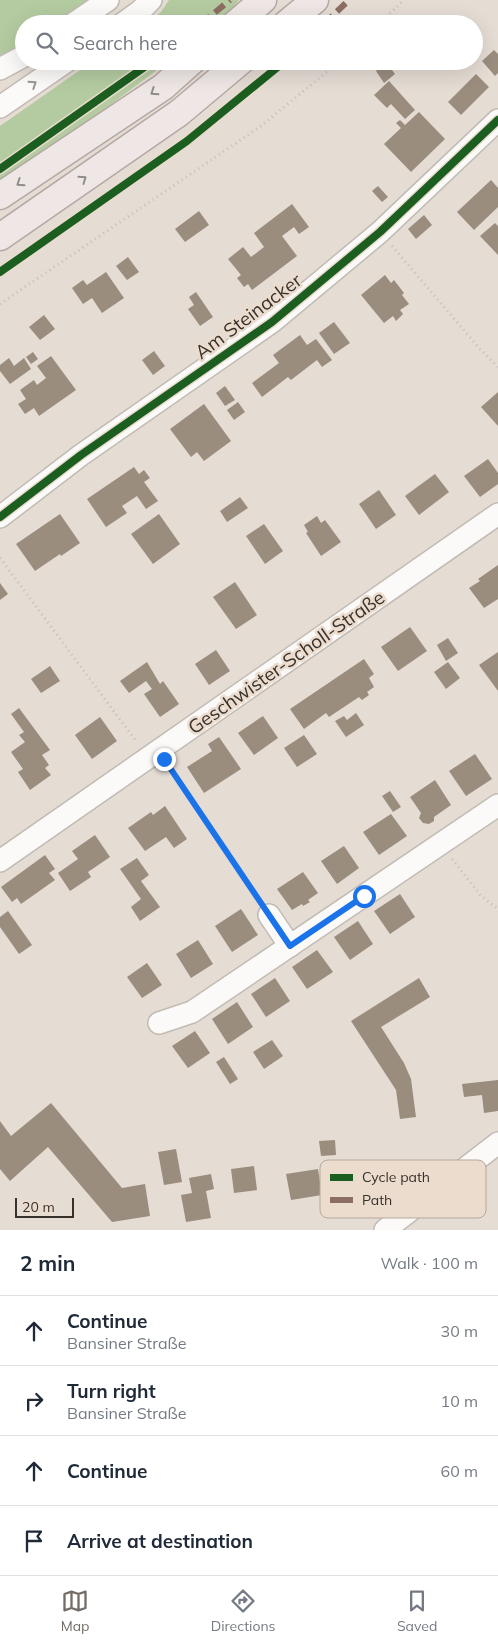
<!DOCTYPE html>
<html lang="en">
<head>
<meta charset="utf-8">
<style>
  body { margin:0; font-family:Mulish,sans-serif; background:#f2f2f3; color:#1f2937 }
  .scale { position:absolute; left:15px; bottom:12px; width:59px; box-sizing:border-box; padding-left:5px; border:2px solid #37312c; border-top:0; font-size:14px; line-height:18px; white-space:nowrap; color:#37312c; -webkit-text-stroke:4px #ebdcce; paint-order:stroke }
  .stop { position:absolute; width:15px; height:15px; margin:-11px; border:4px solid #1a73e8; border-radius:50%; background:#fff }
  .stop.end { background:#1a73e8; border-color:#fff; box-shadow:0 1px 5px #0008 }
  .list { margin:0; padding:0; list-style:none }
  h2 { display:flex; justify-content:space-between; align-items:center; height:65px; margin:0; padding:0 20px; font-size:21px }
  h2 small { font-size:16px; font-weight:400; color:#747a83 }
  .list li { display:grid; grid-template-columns:32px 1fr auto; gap:15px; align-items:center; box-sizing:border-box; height:70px; padding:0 20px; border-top:1px solid #e0e1e3 }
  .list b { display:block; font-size:19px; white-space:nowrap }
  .list p { margin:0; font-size:16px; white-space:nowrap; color:#747a83 }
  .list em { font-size:16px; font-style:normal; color:#747a83 }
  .icon { flex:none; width:28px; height:28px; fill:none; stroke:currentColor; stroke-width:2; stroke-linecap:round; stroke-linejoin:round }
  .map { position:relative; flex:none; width:498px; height:1230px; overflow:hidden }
  .search { position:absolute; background:#fff; box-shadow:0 5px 20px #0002; left:15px; right:15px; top:15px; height:55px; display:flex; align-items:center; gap:12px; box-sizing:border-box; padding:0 18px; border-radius:28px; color:#747a83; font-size:19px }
  .sheet { height:345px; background:#fff }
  nav { display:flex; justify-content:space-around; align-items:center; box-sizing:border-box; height:70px; border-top:1px solid #e0e1e3; background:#fff; font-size:14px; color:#747a83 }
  nav a { display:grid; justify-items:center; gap:2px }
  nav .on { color:#746d67 }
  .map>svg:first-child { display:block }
  .green { fill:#b4cba1 }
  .building { fill:#9a8d7e }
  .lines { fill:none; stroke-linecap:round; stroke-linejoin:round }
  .minor-casing { stroke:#c2bbb4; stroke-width:24 }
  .major-casing { stroke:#b5a8a4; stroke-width:29 }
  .path { stroke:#c3bfbd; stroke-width:3; stroke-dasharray:1 4; stroke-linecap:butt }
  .minor { stroke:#fbfaf9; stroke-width:21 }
  .major { stroke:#eee7e6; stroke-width:26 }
  .quiet { stroke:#8d6e63; stroke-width:6; stroke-dasharray:12 6; stroke-linecap:butt }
  .cycleway-casing { stroke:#ebdcce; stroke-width:11 }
  .cycleway { stroke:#1b5e20; stroke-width:8 }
  .oneway { stroke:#999692 }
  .oneway2 { stroke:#928c89 }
  .route { stroke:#1a73e8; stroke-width:6 }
  .labels { text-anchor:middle; stroke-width:5; stroke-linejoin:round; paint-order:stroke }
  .street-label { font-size:19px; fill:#37312c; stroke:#ebdcce }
  .key { fill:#ebdcce; stroke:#b5a99d; stroke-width:1 }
  .key-label { font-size:14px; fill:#37312c }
</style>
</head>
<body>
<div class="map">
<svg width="498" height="1230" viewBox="0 0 498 1230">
  <rect width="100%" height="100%" fill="#e5dcd4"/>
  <g class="green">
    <path d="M0 0H99L61 24H24V48L0 62Z"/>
    <path d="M169 0H239L226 16 217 24H145L161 12Z"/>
    <path d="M93 61H169L70 135 0 185V126Z"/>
  </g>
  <g class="building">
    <path d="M494 50 498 54V73L495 76 482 61Z"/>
    <path d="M387 63 395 74 384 83 376 71Z"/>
    <path d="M476 74 489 87 461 115 448 102Z"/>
    <path d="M389 81 415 110 405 119 391 104 387 108 374 95Z"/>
    <path d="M419 112 445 139 411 172 384 144 401 128 396 123 400 120 405 125Z"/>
    <path d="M491 180 498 188V207L474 230 457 212Z"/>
    <path d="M378 186 388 197 382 202 372 191Z"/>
    <path d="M292 204 309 227 299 234 294 227 282 236 297 256 252 290 248 284 244 287 237 278 241 275 228 259 243 247 251 257 264 247 254 233Z"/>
    <path d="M199 211 209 225 185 242 175 229Z"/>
    <path d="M424 215 432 225 416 239 408 229Z"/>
    <path d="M495 223 498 226V255L480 236Z"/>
    <path d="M128 257 139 272 127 280 116 266Z"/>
    <path d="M106 272 124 298 102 313 92 298 83 304 72 288 83 280 87 285Z"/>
    <path d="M385 275 391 283 394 280 404 293 402 295 409 304 400 310 403 314 396 321 393 316 384 323 361 295Z"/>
    <path d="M196 292 213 317 200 326 188 309 194 305 189 297Z"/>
    <path d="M44 315 55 329 40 340 29 327Z"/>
    <path d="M334 322 350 343 334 354 319 333Z"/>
    <path d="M300 335 307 345 316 339 332 360 322 367 317 360 291 380 288 377 262 397 252 383 279 363 273 355Z"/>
    <path d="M154 351 165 366 153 375 142 360Z"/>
    <path d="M33 352 38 359 31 364 26 357Z"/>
    <path d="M51 356 76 390 39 416 34 408 25 414 18 404 26 399 20 390 34 380 37 385 46 378 37 366Z"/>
    <path d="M9 358 14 366 24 358 31 369 10 384 0 371V365Z"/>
    <path d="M225 386 235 400 225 406 216 393Z"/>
    <path d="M498 392V426L481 407Z"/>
    <path d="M238 402 245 412 234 420 227 410Z"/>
    <path d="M204 404 231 441 204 461 197 452 191 457 170 429Z"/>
    <path d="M488 459 498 473V484L480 497 464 476Z"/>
    <path d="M134 467 139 474 144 470 150 478 144 482 158 501 146 509 137 496 122 506 127 513 106 527 87 499Z"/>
    <path d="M435 474 449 492 419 515 405 496Z"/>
    <path d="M379 490 396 515 376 529 359 504Z"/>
    <path d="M240 497 248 508 227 522 220 511Z"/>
    <path d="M60 514 80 543 61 556 60 554 35 571 16 544Z"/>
    <path d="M159 514 180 544 153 564 131 534Z"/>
    <path d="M317 516 321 523 325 520 341 542 321 556 306 533 308 532 304 525Z"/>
    <path d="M264 524 283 551 265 564 246 536Z"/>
    <path d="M498 565V599L484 608 469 588 480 581 478 579Z"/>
    <path d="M235 582 257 615 236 629 213 597Z"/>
    <path d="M0 583 8 594 0 600Z"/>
    <path d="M410 627 427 651 398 671 381 647Z"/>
    <path d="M448 638 458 653 446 661 437 645Z"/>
    <path d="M216 650 230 671 209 685 195 664Z"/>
    <path d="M498 652V691L479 665Z"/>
    <path d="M364 659 374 674 369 678 374 687 367 692 369 695 362 700 359 697 329 717 326 713 304 729 290 709Z"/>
    <path d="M147 662 160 684 163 681 179 704 160 717 144 694 152 689 146 681 129 693 120 681Z"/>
    <path d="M448 662 460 678 446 689 434 672Z"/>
    <path d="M50 666 60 681 41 693 31 679Z"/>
    <path d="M19 708 50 750 42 755 49 765 45 768 51 775 30 790 18 772 23 769 11 752 25 742 19 735 24 732 11 714Z"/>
    <path d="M356 713 364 725 346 737 335 721 344 716 347 720Z"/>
    <path d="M263 716 278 738 254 755 238 733Z"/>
    <path d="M100 717 117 741 92 759 75 735Z"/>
    <path d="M304 735 317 754 297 767 284 748Z"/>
    <path d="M219 737 241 769 204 793 187 767 212 751 208 744Z"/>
    <path d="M475 754 492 779 466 796 449 771Z"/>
    <path d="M435 780 451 805 434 817V821L429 824 423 823 419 818 421 813 410 797Z"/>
    <path d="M390 791 401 807 393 812 382 796Z"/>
    <path d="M165 806 187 839 174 848 166 837 145 851 128 828 151 812 153 815Z"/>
    <path d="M391 814 407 836 379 855 363 832Z"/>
    <path d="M95 835 110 857 88 872 91 877 70 891 58 873 78 859 72 851Z"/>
    <path d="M344 846 359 868 337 884 321 861Z"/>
    <path d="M45 855 55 869 49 873 55 880 21 904 17 898 12 902 1 887Z"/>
    <path d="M137 858 149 875 141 881 160 907 140 921 131 907 141 899 120 869Z"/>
    <path d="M303 872 318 893 308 900 310 902 303 906 302 904 292 910 277 889Z"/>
    <path d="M400 894 415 917 390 934 374 911Z"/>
    <path d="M241 909 258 935 232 952 215 926Z"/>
    <path d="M8 911 32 945 19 954 0 927V917Z"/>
    <path d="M358 921 373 944 350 960 334 937Z"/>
    <path d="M198 940 213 964 191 978 176 954Z"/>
    <path d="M317 950 333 972 307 989 292 967Z"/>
    <path d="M147 963 162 985 142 998 127 977Z"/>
    <path d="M275 978 290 1001 266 1017 251 994Z"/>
    <path d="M419 978 430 997 381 1027 404 1063 411 1079 416 1117 400 1119 396 1090 351 1021Z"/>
    <path d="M237 1002 253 1027 228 1044 212 1019Z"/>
    <path d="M195 1031 210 1053 188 1068 172 1046Z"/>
    <path d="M272 1040 283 1056 264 1069 253 1052Z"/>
    <path d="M224 1057 238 1079 230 1084 216 1062Z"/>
    <path d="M498 1080V1111L484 1113 482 1095 464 1097 462 1084Z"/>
    <path d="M51 1103 122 1188 145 1184 150 1216 112 1222 48 1147 10 1181 0 1169V1121L11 1136Z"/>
    <path d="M335 1140 336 1155 321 1156 319 1141Z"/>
    <path d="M176 1149 182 1182 164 1185 158 1152Z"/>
    <path d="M254 1166 257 1190 234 1193 231 1169Z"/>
    <path d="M318 1169 322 1195 291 1200 286 1174Z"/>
    <path d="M211 1174 214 1189 206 1191 211 1218 186 1222 181 1195 192 1193 189 1178Z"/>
  </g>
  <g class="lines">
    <g class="minor-casing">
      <g id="minor">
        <path d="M73 24 108 0"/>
        <path d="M122 24 140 11 151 0"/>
        <path d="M0 69 24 56"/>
        <path d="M0 107 67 61"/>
        <path d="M0 517 81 455 272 322 380 232 498 120"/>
        <path d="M0 861 498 514"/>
        <path d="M269 915 290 946"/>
        <path d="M159 1023 192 1012 498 805"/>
        <path d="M385 1230 498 1143"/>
      </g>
    </g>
    <g class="major-casing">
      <g id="major">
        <path d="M235 24 263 0"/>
        <path d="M286 24 315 0"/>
        <path d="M0 196 163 87 192 61"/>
        <path d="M0 237 179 113 241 61"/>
      </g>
    </g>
    <g class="path">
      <path d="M379 24 404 0"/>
      <path d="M392 246 480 349 498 367"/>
      <path d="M0 304 261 126 340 61"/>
      <path d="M0 558 136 741"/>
      <path d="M169 766 259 900"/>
      <path d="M452 859 481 896 498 909"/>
    </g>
    <use href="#minor" class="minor"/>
    <use href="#major" class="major"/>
    <g class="quiet">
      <path d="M201 24 230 0"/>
      <path d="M324 24 349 0"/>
    </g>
    <g class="cycleway-casing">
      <g id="cycleway">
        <path d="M0 169 153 61"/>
        <path d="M0 272 187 141 285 61"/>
        <path d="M0 517 81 455 272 322 380 232 498 120"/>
      </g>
    </g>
    <use href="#cycleway" class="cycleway"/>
  </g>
  <defs><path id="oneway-chevron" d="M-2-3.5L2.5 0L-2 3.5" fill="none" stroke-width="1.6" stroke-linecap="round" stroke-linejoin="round" transform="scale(1.25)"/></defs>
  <use class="oneway" href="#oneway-chevron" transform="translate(33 84) rotate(-34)"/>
  <g class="oneway2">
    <use href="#oneway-chevron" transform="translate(154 92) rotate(146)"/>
    <use href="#oneway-chevron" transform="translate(83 179) rotate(-35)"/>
    <use href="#oneway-chevron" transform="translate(20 183) rotate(146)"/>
  </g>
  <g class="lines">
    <path class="route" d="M164 759 290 946 364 896"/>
  </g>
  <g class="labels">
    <g class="street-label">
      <text transform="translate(248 316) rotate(-37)" y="7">Am Steinacker</text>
      <text transform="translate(286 662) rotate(-35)" y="7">Geschwister-Scholl-Straße</text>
    </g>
  </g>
  <rect x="320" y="1160" width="166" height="58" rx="8" class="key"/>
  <rect x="330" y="1174" width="23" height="7" fill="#1b5e20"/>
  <rect x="330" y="1197" width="23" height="6" fill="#8d6e63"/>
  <g class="key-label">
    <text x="362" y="1182">Cycle path</text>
    <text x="362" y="1205">Path</text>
  </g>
</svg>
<div class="scale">20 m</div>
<div class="stop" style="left:364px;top:896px"></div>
<div class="stop end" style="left:164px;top:759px"></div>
<div class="search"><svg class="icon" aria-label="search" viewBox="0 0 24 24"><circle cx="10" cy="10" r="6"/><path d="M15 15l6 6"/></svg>Search here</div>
</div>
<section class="sheet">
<h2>2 min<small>Walk · 100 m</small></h2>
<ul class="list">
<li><svg class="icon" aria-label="ahead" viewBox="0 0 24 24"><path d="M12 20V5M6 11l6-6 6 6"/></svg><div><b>Continue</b><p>Bansiner Straße</p></div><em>30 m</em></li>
<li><svg class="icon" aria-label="right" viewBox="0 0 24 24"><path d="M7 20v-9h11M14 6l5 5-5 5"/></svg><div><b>Turn right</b><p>Bansiner Straße</p></div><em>10 m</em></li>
<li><svg class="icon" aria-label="ahead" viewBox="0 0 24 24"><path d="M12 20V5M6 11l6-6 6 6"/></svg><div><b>Continue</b></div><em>60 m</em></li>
<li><svg class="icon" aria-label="arrive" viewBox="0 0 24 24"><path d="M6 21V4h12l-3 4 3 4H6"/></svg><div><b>Arrive at destination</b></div></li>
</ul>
</section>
<nav>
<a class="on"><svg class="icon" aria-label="map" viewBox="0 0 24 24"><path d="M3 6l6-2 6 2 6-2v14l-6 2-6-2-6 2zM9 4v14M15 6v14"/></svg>Map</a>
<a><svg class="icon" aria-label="directions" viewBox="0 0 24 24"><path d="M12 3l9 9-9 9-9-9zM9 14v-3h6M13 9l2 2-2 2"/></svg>Directions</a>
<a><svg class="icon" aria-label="saved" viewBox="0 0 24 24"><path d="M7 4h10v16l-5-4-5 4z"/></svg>Saved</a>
</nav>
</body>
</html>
